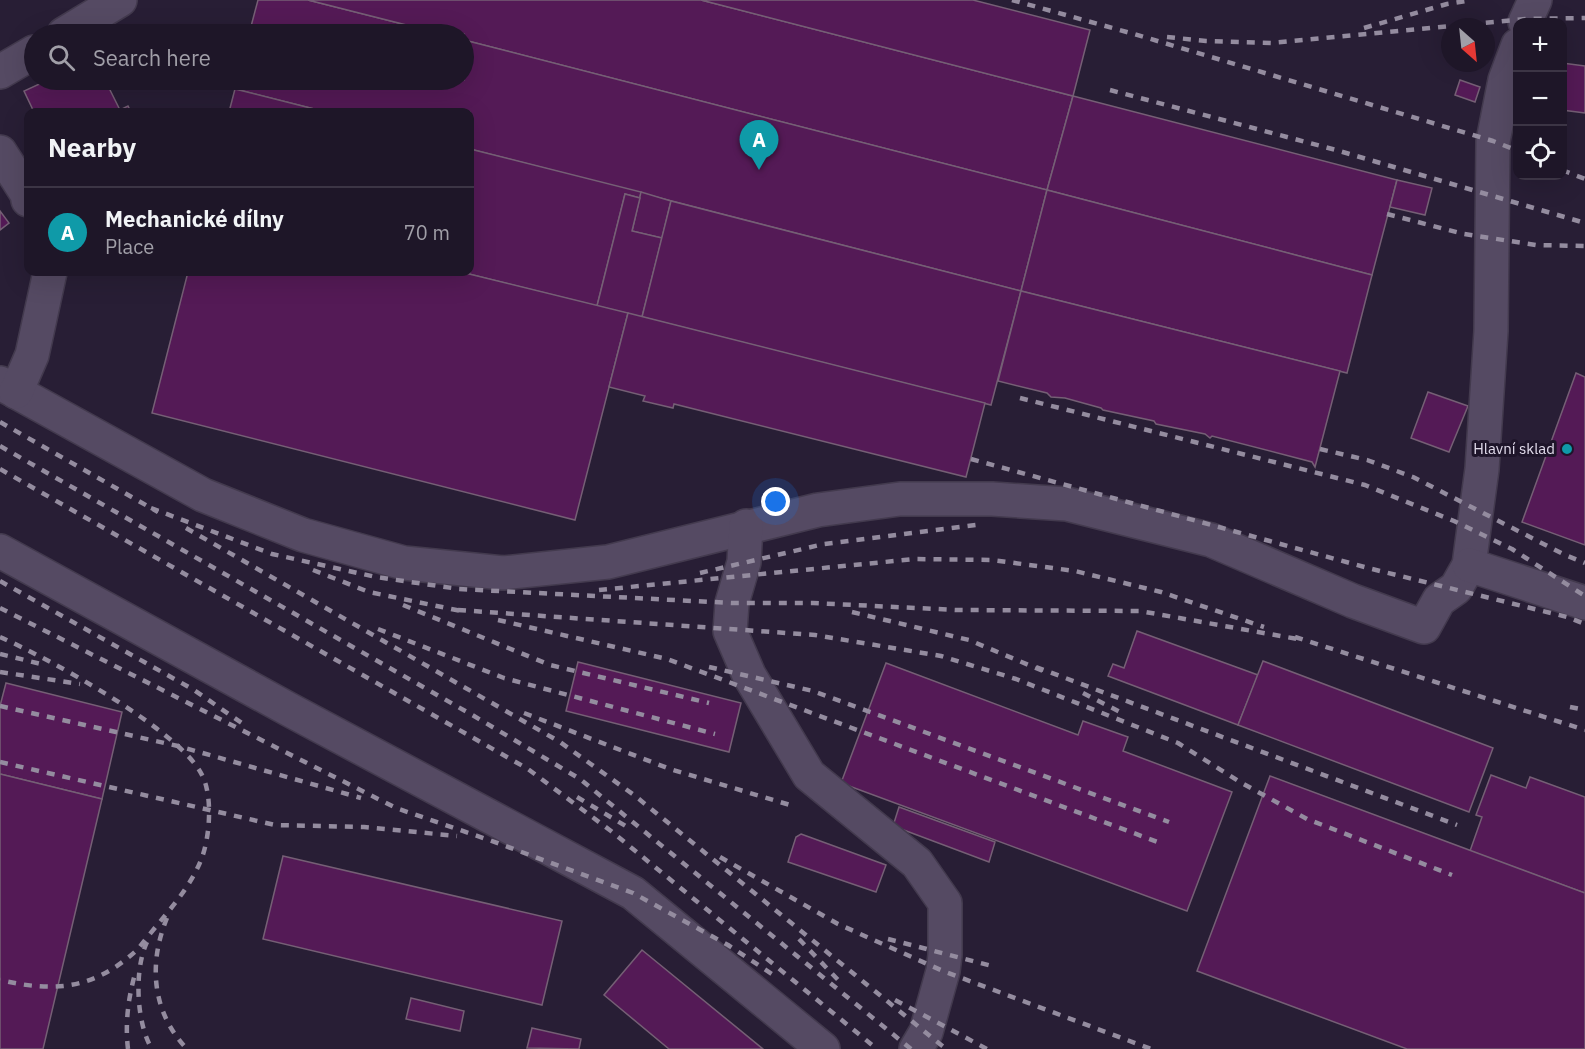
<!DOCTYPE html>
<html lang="en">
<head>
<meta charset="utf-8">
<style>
  body { margin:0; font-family:"IBM Plex Sans",sans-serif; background:#2b2334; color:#f1f3f6 }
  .controls { position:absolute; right:18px; top:18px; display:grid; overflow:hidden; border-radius:12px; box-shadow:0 6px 24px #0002 }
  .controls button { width:54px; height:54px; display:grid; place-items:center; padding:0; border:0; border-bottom:2px solid #3c3545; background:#1e1628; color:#f1f3f6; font:30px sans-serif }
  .compass { position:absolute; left:1441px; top:18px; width:54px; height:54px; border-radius:50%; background:#1e1628; box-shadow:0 6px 24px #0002; rotate:153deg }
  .you { position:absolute; left:776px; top:502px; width:21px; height:21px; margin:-15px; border:4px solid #fff; border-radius:50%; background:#1a73e8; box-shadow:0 0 0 9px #1a73e833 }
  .badge { display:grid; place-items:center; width:39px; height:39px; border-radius:50%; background:#56cec3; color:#fff; font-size:20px; font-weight:700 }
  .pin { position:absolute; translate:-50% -50px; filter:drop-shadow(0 2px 3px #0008) }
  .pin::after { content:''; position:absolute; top:32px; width:21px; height:18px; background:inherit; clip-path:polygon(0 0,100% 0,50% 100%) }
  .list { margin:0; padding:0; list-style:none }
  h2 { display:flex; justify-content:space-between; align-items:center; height:78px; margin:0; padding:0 24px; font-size:26px }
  h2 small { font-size:20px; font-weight:400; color:#a19fa8 }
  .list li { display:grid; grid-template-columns:39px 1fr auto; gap:18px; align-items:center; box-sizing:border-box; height:90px; padding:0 24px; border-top:2px solid #3c3545 }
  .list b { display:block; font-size:22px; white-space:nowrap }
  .list p { margin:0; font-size:20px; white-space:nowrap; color:#a19fa8 }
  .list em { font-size:20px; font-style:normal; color:#a19fa8 }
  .icon { flex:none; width:33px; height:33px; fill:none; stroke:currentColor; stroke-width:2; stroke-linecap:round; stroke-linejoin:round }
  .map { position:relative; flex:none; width:1585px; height:1049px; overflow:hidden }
  .search { position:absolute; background:#1e1628; box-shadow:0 6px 24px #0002; left:24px; top:24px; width:450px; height:66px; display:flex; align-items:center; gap:15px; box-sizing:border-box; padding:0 21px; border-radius:33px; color:#a19fa8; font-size:22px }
  .panel { position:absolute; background:#1e1628; box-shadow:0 6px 24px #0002; left:24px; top:108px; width:450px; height:168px; border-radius:12px }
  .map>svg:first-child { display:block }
  .building { fill:#541a56; stroke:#755f75; stroke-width:1.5 }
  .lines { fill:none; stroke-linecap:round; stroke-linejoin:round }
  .minor-casing { stroke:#433a4e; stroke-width:36 }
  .minor { stroke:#554a63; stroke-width:33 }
  .rail { stroke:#948c9f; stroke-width:4.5; stroke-dasharray:8 8; stroke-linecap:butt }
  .culture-dot { fill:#0f9aa8; stroke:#1e152a; stroke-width:2 }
  .labels { text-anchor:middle; stroke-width:6; stroke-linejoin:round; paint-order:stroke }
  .poi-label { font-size:15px; fill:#e1dbeb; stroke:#1e152a; text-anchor:end }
</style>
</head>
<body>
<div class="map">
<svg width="1585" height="1049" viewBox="0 0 1585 1049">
  <rect width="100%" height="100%" fill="#281e35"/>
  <g class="building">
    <path d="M258 0H308L442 34H249Z"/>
    <path d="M308 0H701L1073 96 1047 190 464 40V34H442Z"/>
    <path d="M701 0H973L1090 30 1073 96Z"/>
    <path d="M464 40 1047 190 1021 291 470 149V112H326L235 89 237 80H464Z"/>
    <path d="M1562 63 1585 66V113L1562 110Z"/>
    <path d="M48 80H105L120 110 128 106 131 112H34L24 91Z"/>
    <path d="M1460 80 1480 87 1475 102 1455 95Z"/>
    <path d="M235 89 326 112H229Z"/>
    <path d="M1073 96 1397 180 1372 275 1047 190Z"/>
    <path d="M470 149 641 192 640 198 625 194 597 306 461 272H470Z"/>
    <path d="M1397 180 1432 188 1425 215 1390 207Z"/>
    <path d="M1047 190 1372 275 1347 373 1021 291Z"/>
    <path d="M641 192 671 201 662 238 632 231Z"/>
    <path d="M625 194 640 198 632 231 662 238 642 317 597 306Z"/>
    <path d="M671 201 1021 291 991 405 642 317Z"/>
    <path d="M0 211 9 223 0 230Z"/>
    <path d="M188 272H461L628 313 575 520 152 413Z"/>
    <path d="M1021 291 1340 371 1315 467 1312 462 1212 436 1210 438 1205 434 1156 424 1154 421 1103 410 1101 408 1065 398 1051 397 1047 393 998 381Z"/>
    <path d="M628 313 985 403 966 477 674 404 673 408 643 401 645 396 609 387Z"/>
    <path d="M1576 373 1585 377V545L1522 522Z"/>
    <path d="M1428 392 1468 406 1449 452 1411 438Z"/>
    <path d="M1137 631 1258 675 1238 725 1108 676 1113 664 1124 668Z"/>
    <path d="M1263 661 1493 748 1469 812 1238 725Z"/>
    <path d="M578 662 741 703 729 752 566 711Z"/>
    <path d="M886 663 1078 735 1083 721 1128 737 1123 751 1232 792 1187 911 841 783Z"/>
    <path d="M6 683 122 712 102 799 0 774V706Z"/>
    <path d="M0 774 102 799 43 1049H0Z"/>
    <path d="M1491 775 1526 788 1530 777 1585 797V893L1470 851 1482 817 1476 815Z"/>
    <path d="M1270 776 1585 893V1049H1407L1197 971Z"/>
    <path d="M899 807 995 842 989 862 893 826Z"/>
    <path d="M801 834 886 865 876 892 788 862 796 837Z"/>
    <path d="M283 856 562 921 542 1005 263 939Z"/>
    <path d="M642 950 763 1049H669L604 995Z"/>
    <path d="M411 998 464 1011 460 1031 406 1019Z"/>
    <path d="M532 1028 581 1039 579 1049 527 1048Z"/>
  </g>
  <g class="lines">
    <g class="minor-casing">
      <g id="minor">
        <path d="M1525 22 1535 0"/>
        <path d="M64 34 120 0"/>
        <path d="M0 72 34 52"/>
        <path d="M0 152 27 194 28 200"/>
        <path d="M0 383 203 495 303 535 404 563 503 573 608 562 818 510 900 499H992L1067 504 1211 540 1353 601 1424 627 1439 600 1456 588 1469 565 1482 469 1491 331 1493 141 1505 80 1518 45"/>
        <path d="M16 392 32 355 50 272"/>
        <path d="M746 526 744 562 732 603 730 631 749 675 809 775 917 863 945 903V955L943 971 926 1032 916 1049"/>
        <path d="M0 551 290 710 633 893 823 1049"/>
        <path d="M1469 565 1585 603"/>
      </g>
    </g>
    <use href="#minor" class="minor"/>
    <g class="rail">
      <path d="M1012 0 1134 34 1493 141 1518 151"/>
      <path d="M1364 28 1447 4 1472 0"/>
      <path d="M1167 37 1206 41 1271 43 1526 19 1585 18"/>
      <path d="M1110 90 1336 150 1585 223"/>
      <path d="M1562 170 1585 179"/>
      <path d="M1387 214 1464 234 1536 245 1585 246"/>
      <path d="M1020 398 1365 485 1454 521 1512 549 1585 596"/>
      <path d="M0 422 158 512"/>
      <path d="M0 446 474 716 580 779 911 1049"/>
      <path d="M1320 449 1367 460 1413 477 1563 554 1585 563"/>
      <path d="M971 459 1368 568 1567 617 1585 624"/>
      <path d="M0 469 528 769 611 831 877 1049"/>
      <path d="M151 508 272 554 376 577 459 589 732 603H813L957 610 1140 611 1303 640"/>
      <path d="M186 528 560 742 634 795 946 1049"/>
      <path d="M313 570 369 592 466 612"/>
      <path d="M700 573 824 544 976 525"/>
      <path d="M0 581 194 690 246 726"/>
      <path d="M599 590 915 559 992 560 1075 571 1161 592 1264 627"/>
      <path d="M403 605 550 665 709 703"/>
      <path d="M0 608 396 808 489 840 633 893 728 945 778 978"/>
      <path d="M458 610 815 635 941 656 1016 679 1178 743 1240 782 1307 819 1452 875"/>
      <path d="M852 612 969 640 1043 671"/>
      <path d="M498 620 667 659 1163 844"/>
      <path d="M378 629 504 678 715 734"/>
      <path d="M0 637C48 658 180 730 202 775 213 796 210 838 201 860 188 893 159 921 138 949 95 989 56 993 0 980"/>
      <path d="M1295 637 1585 730"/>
      <path d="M0 654 41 664"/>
      <path d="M709 667 813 691 1169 822"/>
      <path d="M1036 667 1457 825"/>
      <path d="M0 672 80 684"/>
      <path d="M1083 693 1120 712"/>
      <path d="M0 706 178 746 361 798"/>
      <path d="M1570 707 1585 710"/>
      <path d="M524 713 670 769 790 805"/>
      <path d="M0 762 275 825 364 827 457 836"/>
      <path d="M577 797 629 828"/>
      <path d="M720 857 838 924 943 971 1151 1049"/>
      <path d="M167 918C148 964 152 1012 187 1049"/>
      <path d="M799 939 841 983"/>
      <path d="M888 939 992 966"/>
      <path d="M147 942C134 969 136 1023 152 1049"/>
      <path d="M895 1000 987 1049"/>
      <path d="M128 1049C125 1024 128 999 135 974"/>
    </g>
  </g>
  <circle class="culture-dot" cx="1567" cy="449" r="6"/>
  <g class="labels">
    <g class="poi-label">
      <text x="1555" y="454">Hlavní sklad</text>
    </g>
  </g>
</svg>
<div class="controls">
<button>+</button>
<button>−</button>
<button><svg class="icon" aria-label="locate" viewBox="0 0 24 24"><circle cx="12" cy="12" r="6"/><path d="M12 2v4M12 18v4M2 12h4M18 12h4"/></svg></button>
</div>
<svg class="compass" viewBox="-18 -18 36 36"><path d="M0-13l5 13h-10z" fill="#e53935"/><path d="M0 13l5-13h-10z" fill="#a19fa8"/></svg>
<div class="you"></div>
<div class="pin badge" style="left:759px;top:170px;background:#0f9aa8">A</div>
<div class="search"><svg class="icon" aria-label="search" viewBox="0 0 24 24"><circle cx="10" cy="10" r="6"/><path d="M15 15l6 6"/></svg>Search here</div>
<section class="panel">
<h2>Nearby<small></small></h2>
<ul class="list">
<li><span class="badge" style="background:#0f9aa8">A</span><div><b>Mechanické dílny</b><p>Place</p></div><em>70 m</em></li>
</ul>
</section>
</div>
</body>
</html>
